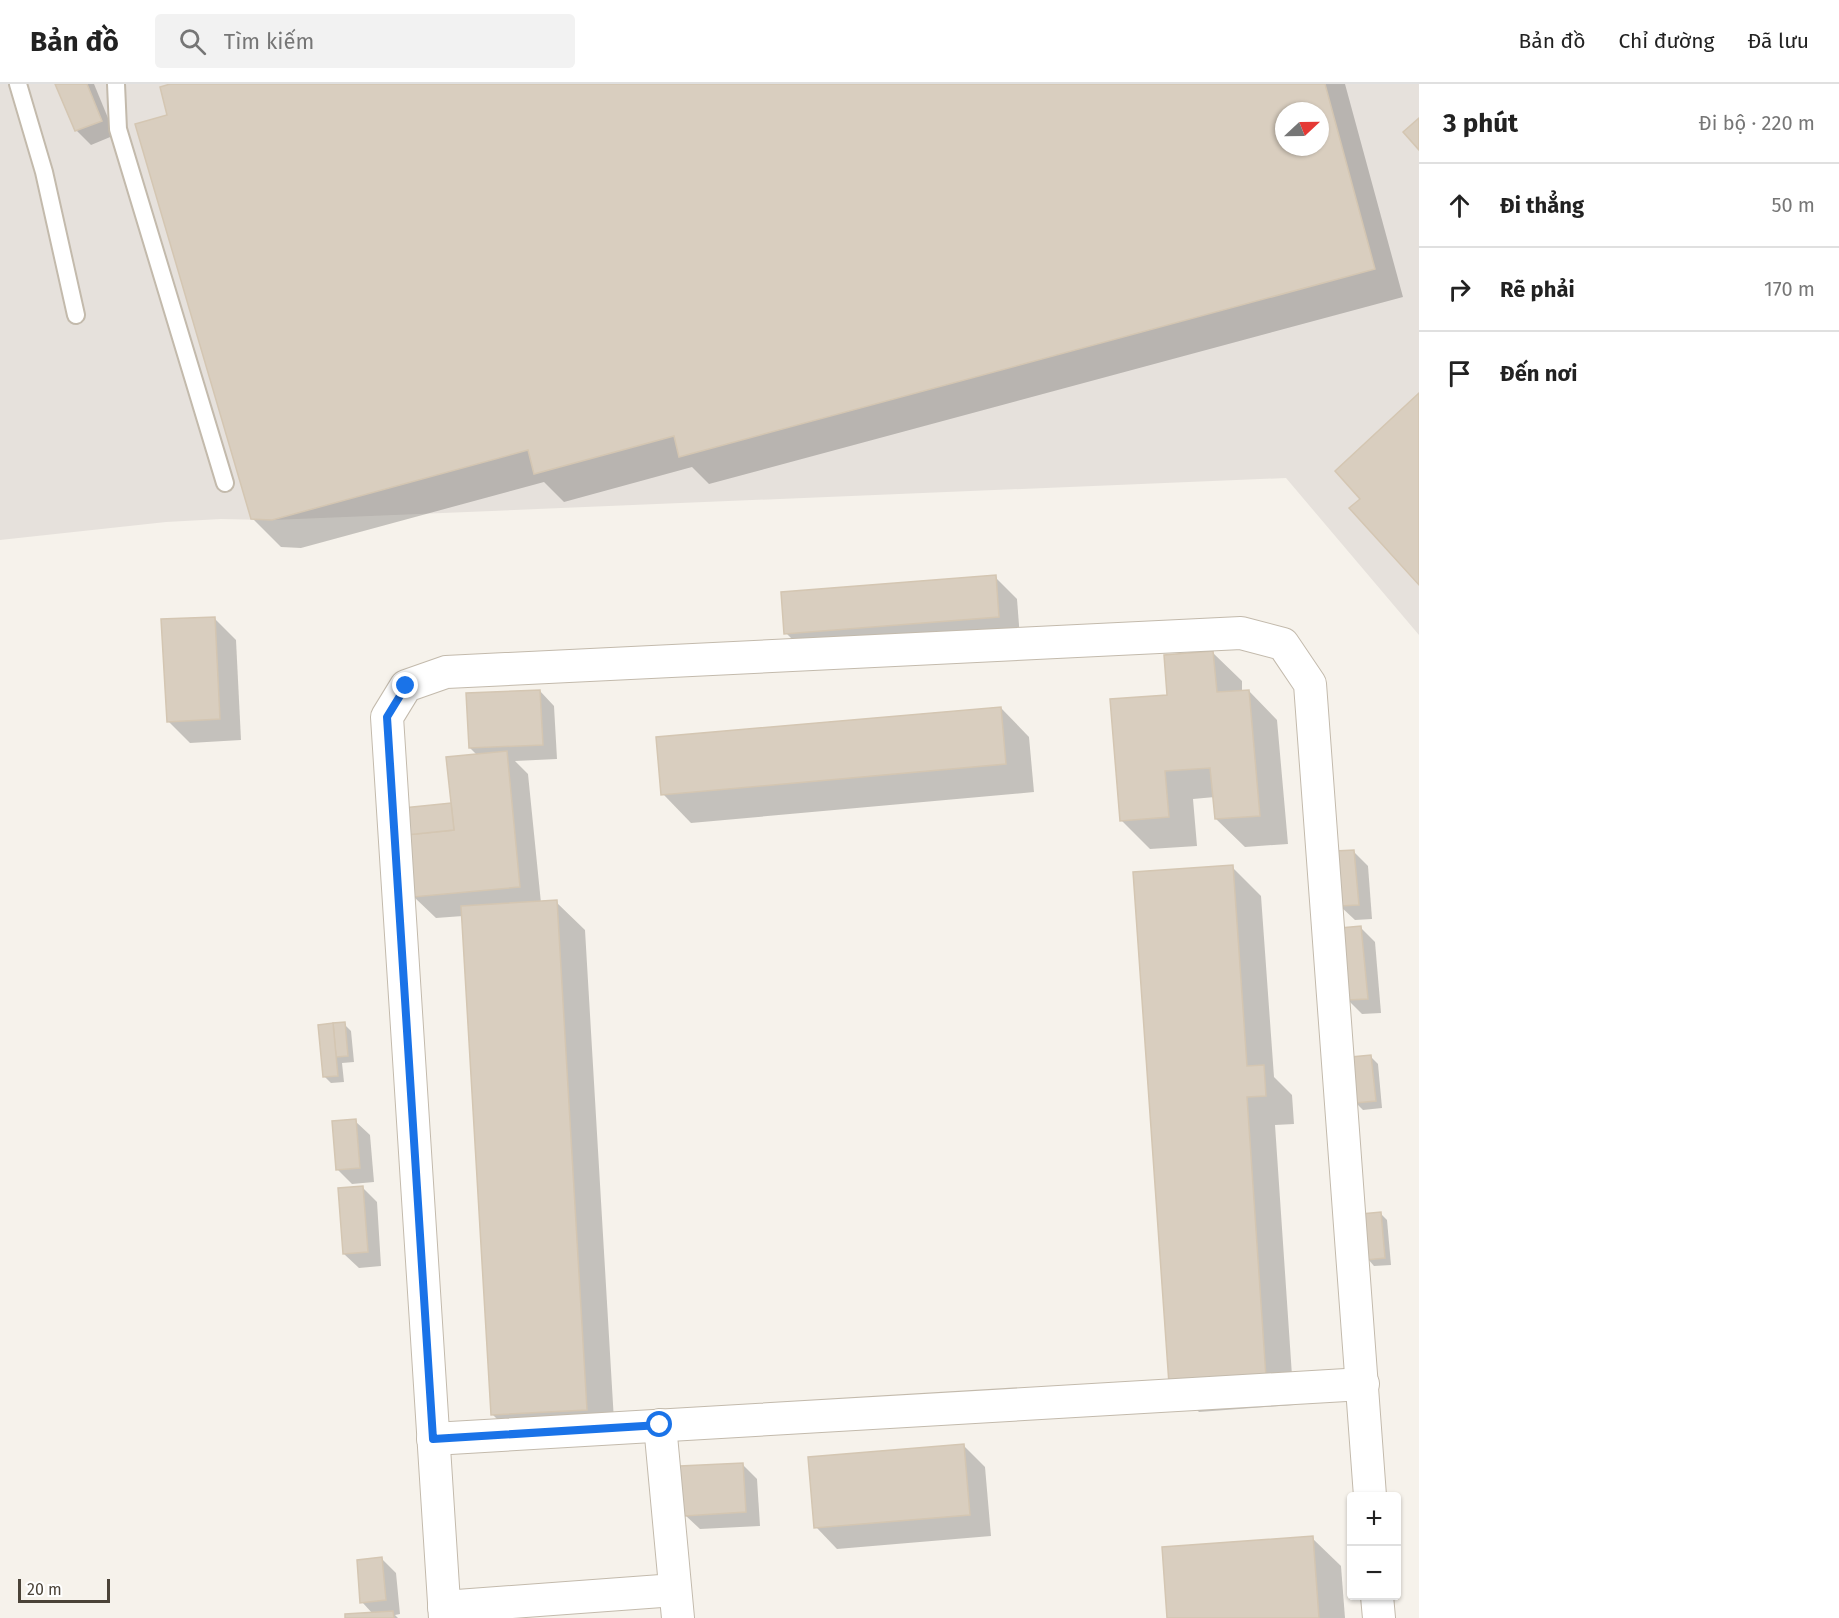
<!DOCTYPE html>
<html lang="vi">
<head>
<meta charset="utf-8">
<style>
  body { margin:0; font-family:"Fira Sans",sans-serif; background:#f2f2f2; color:#222 }
  .controls { position:absolute; right:18px; bottom:18px; display:grid; overflow:hidden; border-radius:6px; box-shadow:0 2px 4px #0004 }
  .controls button { width:54px; height:54px; display:grid; place-items:center; padding:0; border:0; border-bottom:2px solid #e0e0e0; background:#fff; color:#222; font:30px sans-serif }
  .compass { position:absolute; left:1275px; top:18px; width:54px; height:54px; border-radius:50%; background:#fff; box-shadow:0 2px 4px #0004; rotate:68deg }
  .scale { position:absolute; left:18px; bottom:15px; width:92px; box-sizing:border-box; padding-left:6px; border:3px solid #4b4338; border-top:0; font-size:16px; line-height:21px; white-space:nowrap; color:#4b4338; -webkit-text-stroke:4px #fff; paint-order:stroke }
  .stop { position:absolute; width:18px; height:18px; margin:-14px; border:4px solid #1a73e8; border-radius:50%; background:#fff }
  .stop.end { background:#1a73e8; border-color:#fff; box-shadow:0 2px 6px #0008 }
  .list { margin:0; padding:0; list-style:none }
  h2 { display:flex; justify-content:space-between; align-items:center; height:78px; margin:0; padding:0 24px; font-size:26px }
  h2 small { font-size:20px; font-weight:400; color:#767676 }
  .list li { display:grid; grid-template-columns:39px 1fr auto; gap:18px; align-items:center; box-sizing:border-box; height:84px; padding:0 24px; border-top:2px solid #e0e0e0 }
  .list b { display:block; font-size:22px; white-space:nowrap }
  .list em { font-size:20px; font-style:normal; color:#767676 }
  .icon { flex:none; width:33px; height:33px; fill:none; stroke:currentColor; stroke-width:2; stroke-linecap:round; stroke-linejoin:round }
  .map { position:relative; flex:none; width:1419px; height:1534px; overflow:hidden }
  header { display:flex; align-items:center; gap:36px; box-sizing:border-box; height:84px; padding:0 30px; background:#fff; border-bottom:2px solid #e0e0e0 }
  header strong { font-size:28px }
  nav { display:flex; gap:33px; margin-inline-start:auto; font-size:21px }
  .search { width:420px; height:54px; background:#f2f2f2; display:flex; align-items:center; gap:15px; box-sizing:border-box; padding:0 21px; border-radius:6px; color:#767676; font-size:22px }
  main { display:flex }
  aside { flex:1; background:#fff }
  .map>svg:first-child { display:block }
  .industrial { fill:#e6e1dc; fill-rule:evenodd }
  .shadow { fill:#0003; fill-rule:evenodd }
  .building { fill:#d9cebf; stroke:#d4c6b2; stroke-width:1.5; fill-rule:evenodd }
  .lines { fill:none; stroke-linecap:round; stroke-linejoin:round }
  .lane-casing { stroke:#c3baac; stroke-width:20 }
  .street-casing { stroke:#c3baac; stroke-width:34 }
  .lane { stroke:#fff; stroke-width:16 }
  .street { stroke:#fff; stroke-width:32 }
  .route { stroke:#1a73e8; stroke-width:8 }
</style>
</head>
<body>
<header>
<strong>Bản đồ</strong>
<div class="search"><svg class="icon" aria-label="search" viewBox="0 0 24 24"><circle cx="10" cy="10" r="6"/><path d="M15 15l6 6"/></svg>Tìm kiếm</div>
<nav><a>Bản đồ</a><a>Chỉ đường</a><a>Đã lưu</a></nav>
</header>
<main>
<div class="map">
<svg width="1419" height="1534" viewBox="0 0 1419 1534">
  <rect width="100%" height="100%" fill="#f6f2eb"/>
  <path class="industrial" d="M0 0H1419V551L1286 394 272 436 221 435 166 438 0 456ZM1284 27H1320V63H1284Z"/>
  <g class="shadow">
    <path d="M57 0H94L115 51 91 61 76 46Z"/>
    <path d="M176 0H1345L1403 213 709 400 692 383 564 418 544 398 301 464 281 463 252 434 169 32ZM1284 27H1320V63H1284Z"/>
    <path d="M995 493 1017 515 1020 554 808 571 786 549Z"/>
    <path d="M214 534 236 556 241 656 190 659 168 637Z"/>
    <path d="M1213 569 1242 597V608L1249 607 1277 636 1288 760 1245 763 1216 735 1215 713 1193 715 1197 762 1150 765 1121 736 1169 612Z"/>
    <path d="M540 607 554 622 557 675 515 677 528 690 541 819 556 818 585 846 615 1354 521 1359 493 1331 463 832 436 834 414 813 405 725 452 720 478 672 470 664Z"/>
    <path d="M1001 624 1029 653 1034 708 691 739 663 710Z"/>
    <path d="M1353 767 1368 782 1372 835 1355 836 1340 822Z"/>
    <path d="M1232 783 1261 812 1274 993 1292 1011 1294 1040 1275 1041 1294 1321 1199 1328 1170 1299Z"/>
    <path d="M1361 844 1375 858 1381 929 1362 930 1348 916Z"/>
    <path d="M344 940 351 947 354 978 342 979 344 998 331 999 324 992Z"/>
    <path d="M1371 973 1378 980 1382 1024 1363 1026 1356 1019Z"/>
    <path d="M355 1037 370 1051 374 1098 352 1100 337 1085Z"/>
    <path d="M362 1103 377 1118 381 1182 359 1184 344 1170Z"/>
    <path d="M1380 1129 1387 1136 1391 1181 1374 1182 1368 1175Z"/>
    <path d="M963 1361 985 1383 991 1452 837 1465 816 1443Z"/>
    <path d="M742 1380 757 1395 760 1442 700 1445 685 1431Z"/>
    <path d="M1312 1454 1341 1482 1345 1534H1169L1163 1464Z"/>
    <path d="M382 1475 396 1489 400 1530 395 1531 398 1534H347V1531L373 1530 362 1518Z"/>
  </g>
  <g class="building">
    <path d="M55 0H87L102 37 75 47Z"/>
    <path d="M170 0H1325L1375 185 679 373 674 352 534 390 528 366 272 436 251 435 135 40 167 31 160 3ZM1284 27H1320V63H1284Z"/>
    <path d="M1419 34V66L1403 48Z"/>
    <path d="M1419 309V501L1349 424 1360 415 1335 387Z"/>
    <path d="M996 491 999 533 784 550 781 508Z"/>
    <path d="M215 533 220 635 167 638 161 535Z"/>
    <path d="M1213 567 1217 608 1249 606 1260 732 1215 735 1210 684 1165 687 1169 733 1120 737 1110 615 1167 611 1164 571Z"/>
    <path d="M540 606 543 661 469 664 466 609Z"/>
    <path d="M1001 623 1006 680 661 711 656 653Z"/>
    <path d="M507 667 520 803 413 813 406 751 454 746 446 673Z"/>
    <path d="M451 719 454 746 406 751 403 724Z"/>
    <path d="M1354 766 1359 821 1339 822 1335 767Z"/>
    <path d="M1233 781 1247 982 1264 981 1266 1012 1247 1013 1266 1293 1169 1300 1133 788Z"/>
    <path d="M557 816 587 1326 491 1331 461 822Z"/>
    <path d="M1361 842 1368 915 1346 916 1340 844Z"/>
    <path d="M345 938 348 972 336 973 333 939Z"/>
    <path d="M333 939 338 992 323 993 318 941Z"/>
    <path d="M1371 971 1376 1017 1355 1019 1351 973Z"/>
    <path d="M356 1035 360 1084 336 1086 332 1037Z"/>
    <path d="M363 1102 368 1168 343 1170 338 1104Z"/>
    <path d="M1381 1128 1385 1174 1366 1176 1361 1130Z"/>
    <path d="M964 1360 970 1431 814 1444 808 1373Z"/>
    <path d="M743 1379 746 1428 684 1432 680 1382Z"/>
    <path d="M1313 1452 1319 1534H1167L1162 1463Z"/>
    <path d="M382 1473 386 1516 360 1519 357 1476Z"/>
    <path d="M393 1527 394 1534H345V1530Z"/>
  </g>
  <g class="lines">
    <g class="lane-casing">
      <g id="lane">
        <path d="M18 0 44 88 76 231"/>
        <path d="M116 0 118 45 225 399"/>
      </g>
    </g>
    <g class="street-casing">
      <g id="street">
        <path d="M660 1341 678 1534"/>
        <path d="M433 1355 1363 1300"/>
        <path d="M1377 1512 1379 1534"/>
        <path d="M444 1523 675 1506"/>
        <path d="M445 1534 387 633 406 602 446 588 1241 549 1283 560 1310 600 1370 1412"/>
      </g>
    </g>
    <use href="#lane" class="lane"/>
    <use href="#street" class="street"/>
  </g>
  <g class="lines">
    <path class="route" d="M406 602 387 633 433 1355 660 1341"/>
  </g>
</svg>
<div class="controls">
<button>+</button>
<button>−</button>
</div>
<svg class="compass" viewBox="-18 -18 36 36"><path d="M0-13l5 13h-10z" fill="#e53935"/><path d="M0 13l5-13h-10z" fill="#767676"/></svg>
<div class="scale">20 m</div>
<div class="stop" style="left:660px;top:1341px"></div>
<div class="stop end" style="left:406px;top:602px"></div>
</div>
<aside>
<h2>3 phút<small>Đi bộ · 220 m</small></h2>
<ul class="list">
<li><svg class="icon" aria-label="ahead" viewBox="0 0 24 24"><path d="M12 20V5M6 11l6-6 6 6"/></svg><div><b>Đi thẳng</b></div><em>50 m</em></li>
<li><svg class="icon" aria-label="right" viewBox="0 0 24 24"><path d="M7 20v-9h11M14 6l5 5-5 5"/></svg><div><b>Rẽ phải</b></div><em>170 m</em></li>
<li><svg class="icon" aria-label="arrive" viewBox="0 0 24 24"><path d="M6 21V4h12l-3 4 3 4H6"/></svg><div><b>Đến nơi</b></div></li>
</ul>
</aside>
</main>
</body>
</html>
